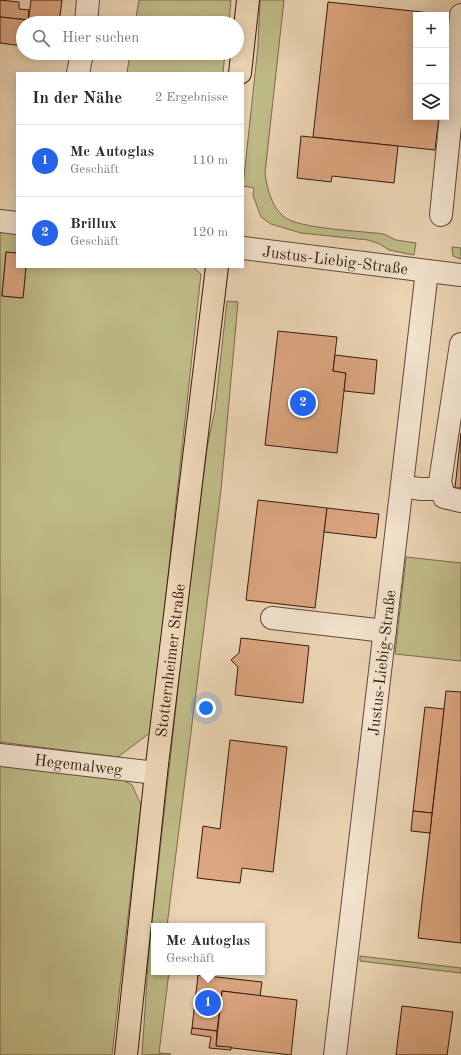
<!DOCTYPE html>
<html lang="de">
<head>
<meta charset="utf-8">
<style>
  body { margin:0; font-family:"Old Standard TT",serif; background:#f7f7f7; color:#2b2b33 }
  .controls { position:absolute; right:12px; top:12px; display:grid; overflow:hidden; border-radius:0px; box-shadow:0 2px 10px #0003 }
  .controls button { width:36px; height:36px; display:grid; place-items:center; padding:0; border:0; border-bottom:1px solid #e1e1e2; background:#fff; color:#2b2b33; font:20px sans-serif }
  .you { position:absolute; left:206px; top:708px; width:14px; height:14px; margin:-10px; border:3px solid #fff; border-radius:50%; background:#1a73e8; box-shadow:0 0 0 6px #1a73e833 }
  .badge { display:grid; place-items:center; width:26px; height:26px; border-radius:50%; background:#2563eb; color:#fff; font-size:13px; font-weight:700 }
  .pin { position:absolute; translate:-50% -50%; border:2px solid #fff; box-shadow:0 1px 4px #0006 }
  .popup { position:absolute; left:151px; top:923px; width:114px; height:52px; box-sizing:border-box; display:grid; place-content:center; border-radius:0px; background:#fff; filter:drop-shadow(0 1px 3px #0005); font-size:13px; white-space:nowrap; color:#7c7c81 }
  .popup b { font-size:15px; color:#2b2b33 }
  .popup::after { content:''; position:absolute; left:50%; top:100%; margin-left:-8px; border:8px solid transparent; border-top-color:#fff }
  .list { margin:0; padding:0; list-style:none }
  h2 { display:flex; justify-content:space-between; align-items:center; height:52px; margin:0; padding:0 16px; font-size:17px }
  h2 small { font-size:13px; font-weight:400; color:#7c7c81 }
  .list li { display:grid; grid-template-columns:26px 1fr auto; gap:12px; align-items:center; box-sizing:border-box; height:72px; padding:0 16px; border-top:1px solid #e1e1e2 }
  .list b { display:block; font-size:15px; white-space:nowrap }
  .list p { margin:0; font-size:13px; white-space:nowrap; color:#7c7c81 }
  .list em { font-size:13px; font-style:normal; color:#7c7c81 }
  .icon { flex:none; width:22px; height:22px; fill:none; stroke:currentColor; stroke-width:2; stroke-linecap:round; stroke-linejoin:round }
  .map { position:relative; flex:none; width:461px; height:1055px; overflow:hidden }
  .search { position:absolute; background:#fff; box-shadow:0 2px 10px #0003; left:16px; top:16px; width:228px; height:44px; display:flex; align-items:center; gap:10px; box-sizing:border-box; padding:0 14px; border-radius:22px; color:#7c7c81; font-size:15px }
  .panel { position:absolute; background:#fff; box-shadow:0 2px 10px #0003; left:16px; top:72px; width:228px; height:196px; border-radius:0px }
  .map>svg:first-child { display:block }
  .green { fill:#bfbb87; stroke:#7a6a4c }
  .building { fill:#dca680; stroke:#341a10 }
  .lines { fill:none; stroke-linecap:round; stroke-linejoin:round }
  .minor-casing { stroke:#624839; stroke-width:24 }
  .major-casing { stroke:#341a10; stroke-width:24 }
  .minor { stroke:#f2e3ce; stroke-width:22 }
  .major { stroke:#ebd4b3; stroke-width:22 }
  .labels { text-anchor:middle; stroke-width:3.5; stroke-linejoin:round; paint-order:stroke }
  .street-label { font-size:16px; fill:#341a10; stroke:#f2e3ce }
</style>
</head>
<body>
<div class="map">
<svg width="461" height="1055" viewBox="0 0 461 1055">
  <rect width="100%" height="100%" fill="#ebd4b3"/>
  <filter id="stains"><feTurbulence type="fractalNoise" baseFrequency=".005" numOctaves="4"/><feColorMatrix values="0 0 0 0 .2 0 0 0 0 .09 0 0 0 0 .02 0 0 0 .5 -.17"/></filter>
  <radialGradient id="worn" r=".72"><stop offset=".6" stop-color="#630" stop-opacity="0"/><stop offset="1" stop-color="#630" stop-opacity=".3"/></radialGradient>
  <g class="green">
    <path d="M139 0H231L229 23H135Z"/>
    <path d="M260 0H284L265 173C267 188 271 206 284 217 300 229 362 231 384 234L396 240 416 243 414 255 389 250 380 244 368 240 301 233 271 224 261 217 253 195 254 188 243 186 258 46Z"/>
    <path d="M130 53H225L223 73H127Z"/>
    <path d="M0 230 17 232V253L6 252 2 296 23 298 26 267H193L201 274 151 732 118 757 0 742Z"/>
    <path d="M452 247 461 248V259L453 256Z"/>
    <path d="M227 301 238 302 221 490 167 926H154V972H169L159 1053 171 1054 142 1055 149 949 184 634 207 448 215 409Z"/>
    <path d="M406 557 461 563V661L395 654Z"/>
    <path d="M0 763 119 778 132 785 141 805 112 1055H0Z"/>
    <path d="M360 956 461 968V973L360 961Z"/>
  </g>
  <g class="building">
    <path d="M0 0 19 2V9L29 10 28 20 0 17Z"/>
    <path d="M31 0H62L59 23H28Z"/>
    <path d="M328 2 450 15 446 49V15H416V117H439L435 150 313 137Z"/>
    <path d="M0 17 28 20V23H23V46L0 43Z"/>
    <path d="M301 136 398 146 394 183 332 176 331 182 297 178Z"/>
    <path d="M6 252 17 253V267H26L23 298 2 296Z"/>
    <path d="M278 331 337 337 333 371 346 373 337 453 265 445Z"/>
    <path d="M335 355 377 360 374 394 344 391 346 373 333 371Z"/>
    <path d="M461 433V488H455Z"/>
    <path d="M258 500 327 508 315 608 246 600Z"/>
    <path d="M327 508 379 514 376 538 324 532Z"/>
    <path d="M241 638 309 646 303 703 235 695 238 667 231 660 239 653Z"/>
    <path d="M446 691 461 692V943L418 938Z"/>
    <path d="M425 707 444 709 432 813 413 811Z"/>
    <path d="M230 740 287 747 273 872 242 868 240 883 197 878 203 826 220 829Z"/>
    <path d="M413 811 432 813 430 833 411 831Z"/>
    <path d="M198 975 262 982 260 996 222 991 217 1031 192 1028Z"/>
    <path d="M222 991 297 1000 291 1055 216 1046Z"/>
    <path d="M402 1006 453 1012 447 1055H396Z"/>
    <path d="M192 1028 217 1031 216 1046 231 1047V1050L209 1048 211 1037 191 1034Z"/>
  </g>
  <g class="lines">
    <g class="minor-casing">
      <g id="minor">
        <path d="M86 23 88 0"/>
        <path d="M78 73 82 53"/>
        <path d="M441 215 461 15"/>
        <path d="M0 221 17 223"/>
        <path id="s1" d="M243 248 461 275"/>
        <path d="M461 344 440 482 444 497 461 501"/>
        <path d="M402 486 420 489H442"/>
        <path d="M272 618 385 631"/>
        <path id="s2" d="M0 755 156 773"/>
        <path id="s3" d="M335 1055 427 271"/>
      </g>
    </g>
    <g class="major-casing">
      <g id="major">
        <path d="M240 73 248 0"/>
        <path id="s4" d="M126 1055 156 773 217 267"/>
      </g>
    </g>
    <use href="#minor" class="minor"/>
    <use href="#major" class="major"/>
  </g>
  <g class="labels">
    <g class="street-label">
      <text dy="6" stroke="none"><textPath href="#s1" startOffset="93">Justus-Liebig-Straße</textPath></text>
      <text dy="6" stroke="none"><textPath href="#s4" startOffset="397">Stotternheimer Straße</textPath></text>
      <text dy="6" stroke="none"><textPath href="#s3" startOffset="395">Justus-Liebig-Straße</textPath></text>
      <text dy="6" stroke="none"><textPath href="#s2" startOffset="79">Hegemalweg</textPath></text>
    </g>
  </g>
  <rect width="100%" height="100%" filter="url(#stains)"/>
  <rect width="100%" height="100%" fill="url(#worn)"/>
</svg>
<div class="controls">
<button>+</button>
<button>−</button>
<button><svg class="icon" aria-label="layers" viewBox="0 0 24 24"><path d="M12 4l9 5-9 5-9-5zM3 14l9 5 9-5"/></svg></button>
</div>
<div class="you"></div>
<div class="pin badge" style="left:208px;top:1003px">1</div>
<div class="popup"><b>Mc Autoglas</b>Geschäft</div>
<div class="pin badge" style="left:303px;top:403px">2</div>
<div class="search"><svg class="icon" aria-label="search" viewBox="0 0 24 24"><circle cx="10" cy="10" r="6"/><path d="M15 15l6 6"/></svg>Hier suchen</div>
<section class="panel">
<h2>In der Nähe<small>2 Ergebnisse</small></h2>
<ul class="list">
<li><span class="badge">1</span><div><b>Mc Autoglas</b><p>Geschäft</p></div><em>110 m</em></li>
<li><span class="badge">2</span><div><b>Brillux</b><p>Geschäft</p></div><em>120 m</em></li>
</ul>
</section>
</div>
</body>
</html>
